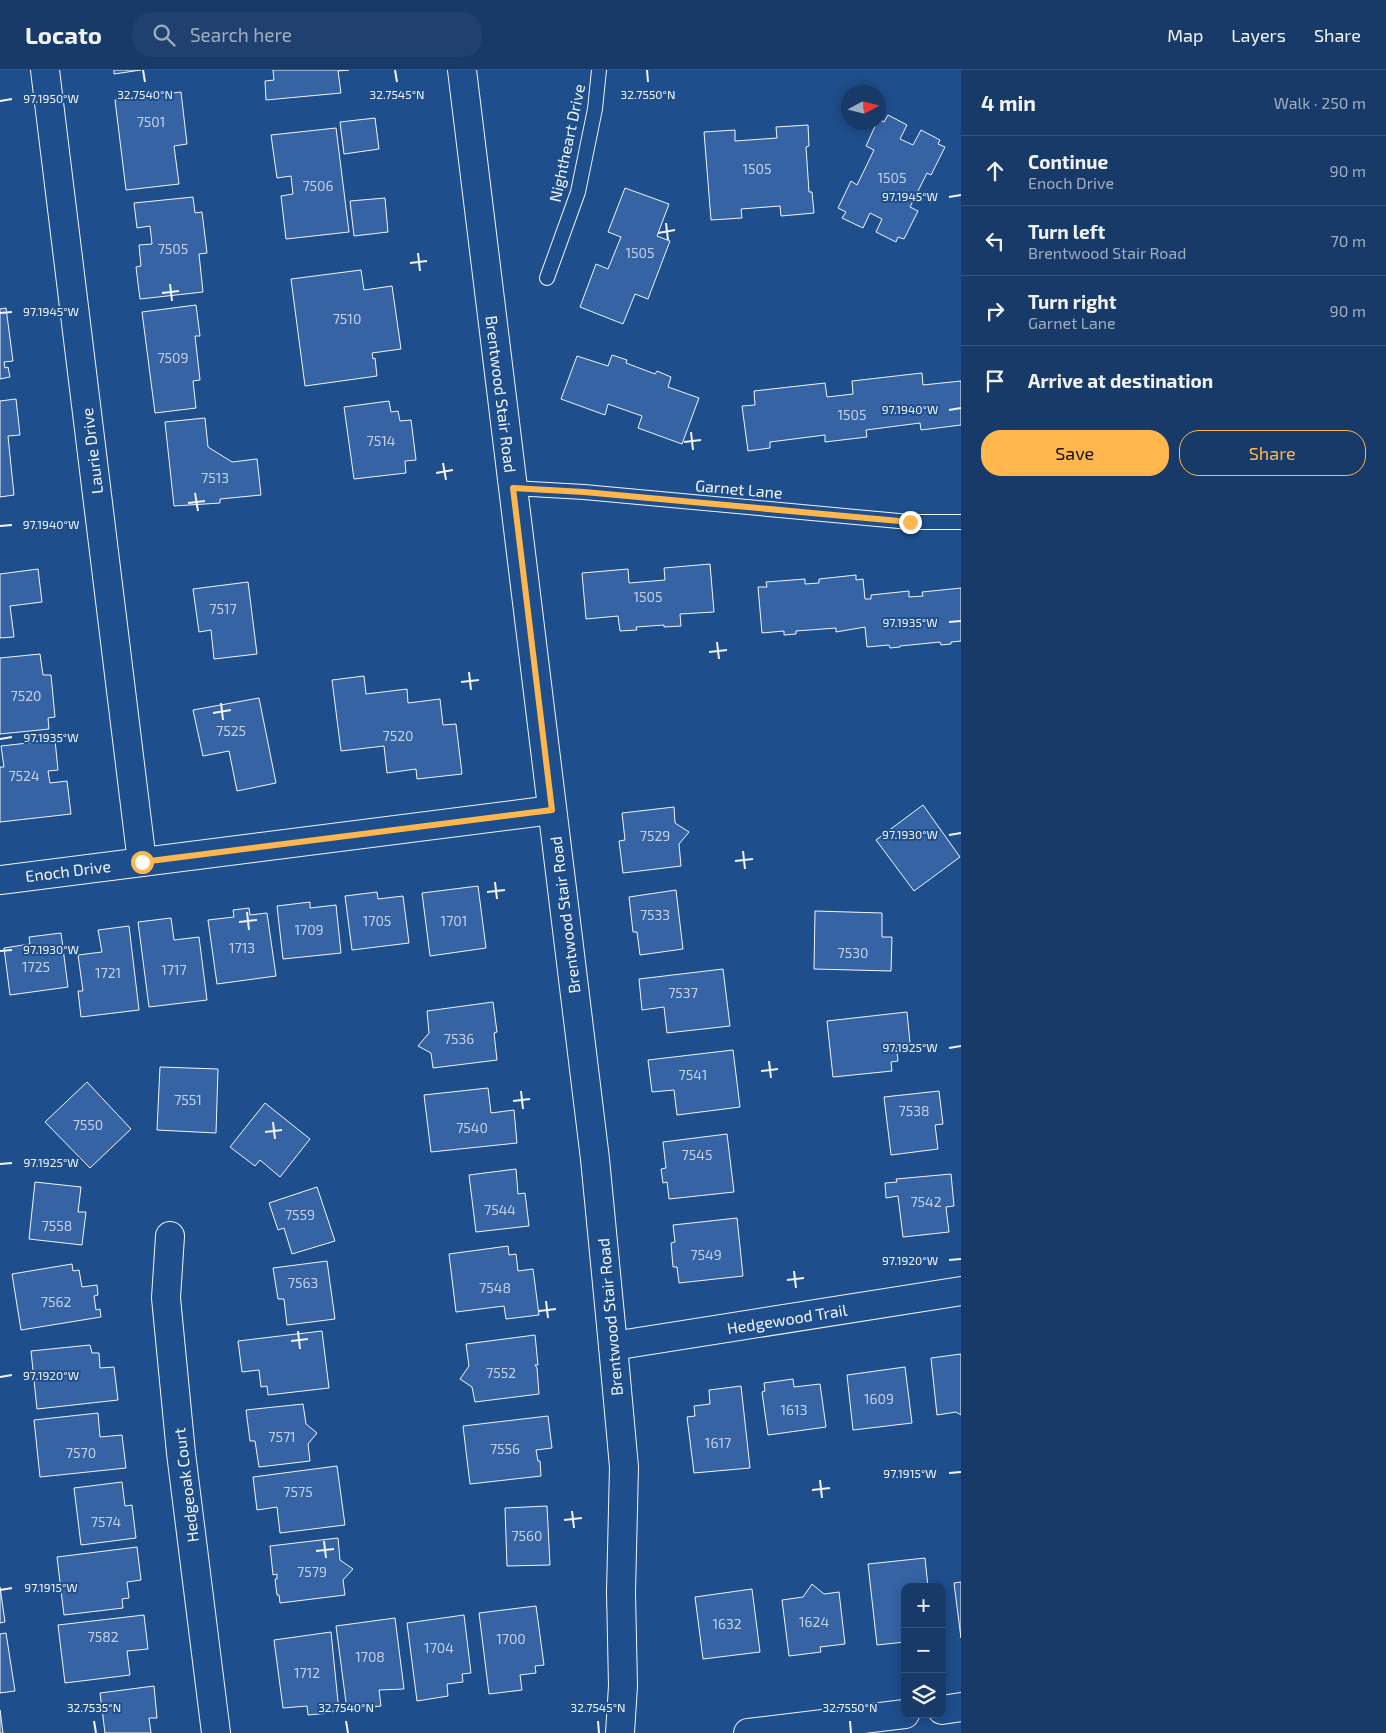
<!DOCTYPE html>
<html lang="en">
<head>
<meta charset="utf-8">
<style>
  body { margin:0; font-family:"Exo 2",sans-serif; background:#20416f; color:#f1f3f6 }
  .controls { position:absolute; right:15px; bottom:15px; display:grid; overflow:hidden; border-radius:10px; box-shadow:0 2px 12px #0003 }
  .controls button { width:45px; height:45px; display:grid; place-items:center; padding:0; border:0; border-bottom:1px solid #36547d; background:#173a69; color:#f1f3f6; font:25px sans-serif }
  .compass { position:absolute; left:841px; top:15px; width:45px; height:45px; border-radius:50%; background:#173a69; box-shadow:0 2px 12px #0003; rotate:83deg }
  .stop { position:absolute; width:15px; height:15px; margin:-11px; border:4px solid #ffb74d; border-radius:50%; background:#fff }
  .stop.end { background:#ffb74d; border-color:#fff; box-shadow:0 1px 5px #0008 }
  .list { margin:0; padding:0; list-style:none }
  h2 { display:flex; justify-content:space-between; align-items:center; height:65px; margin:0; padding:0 20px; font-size:21px }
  h2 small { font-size:16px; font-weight:400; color:#9eadc0 }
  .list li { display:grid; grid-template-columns:32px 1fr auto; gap:15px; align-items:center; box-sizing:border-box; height:70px; padding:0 20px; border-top:1px solid #36547d }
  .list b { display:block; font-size:19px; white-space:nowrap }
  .list p { margin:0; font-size:16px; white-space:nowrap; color:#9eadc0 }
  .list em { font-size:16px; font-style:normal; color:#9eadc0 }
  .actions { display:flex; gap:10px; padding:15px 20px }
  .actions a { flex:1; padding:11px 0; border:1px solid #ffb74d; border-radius:20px; text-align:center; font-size:18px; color:#ffb74d }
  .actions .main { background:#ffb74d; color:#111 }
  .icon { flex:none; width:28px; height:28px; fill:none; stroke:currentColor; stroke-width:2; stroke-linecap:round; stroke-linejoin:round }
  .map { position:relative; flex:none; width:961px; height:1663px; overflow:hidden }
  header { display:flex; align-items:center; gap:30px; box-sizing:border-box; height:70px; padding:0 25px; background:#173a69; border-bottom:1px solid #36547d }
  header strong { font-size:24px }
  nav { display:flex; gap:28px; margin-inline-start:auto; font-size:18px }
  .search { width:350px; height:45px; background:#20416f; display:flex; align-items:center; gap:12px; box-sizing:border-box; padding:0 18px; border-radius:20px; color:#9eadc0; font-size:19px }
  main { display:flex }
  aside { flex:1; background:#173a69 }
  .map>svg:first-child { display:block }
  .building { fill:#3563a3; stroke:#f2f6ff }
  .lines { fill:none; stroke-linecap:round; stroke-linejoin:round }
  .service-casing { stroke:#f2f6ff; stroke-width:16 }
  .minor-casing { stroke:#f2f6ff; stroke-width:30 }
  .tertiary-casing { stroke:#f2f6ff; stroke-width:30 }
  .secondary-casing { stroke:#f2f6ff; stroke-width:30 }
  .service { stroke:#1f4e8c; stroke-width:14 }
  .minor { stroke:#1f4e8c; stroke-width:28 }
  .tertiary { stroke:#1f4e8c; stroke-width:28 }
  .secondary { stroke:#1f4e8c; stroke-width:28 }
  .route { stroke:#ffb74d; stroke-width:6 }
  .ticks { fill:none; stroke:#f2f6ff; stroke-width:2 }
  .labels { text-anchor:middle; stroke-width:4; stroke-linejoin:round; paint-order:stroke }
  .number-label { font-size:14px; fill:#c3d1e8 }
  .street-label { font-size:16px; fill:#f2f6ff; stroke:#1f4e8c }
  .ticks-label { font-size:12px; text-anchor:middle; fill:#f2f6ff; stroke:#1f4e8c; stroke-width:4; stroke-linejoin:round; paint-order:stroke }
</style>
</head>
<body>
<header>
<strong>Locato</strong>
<div class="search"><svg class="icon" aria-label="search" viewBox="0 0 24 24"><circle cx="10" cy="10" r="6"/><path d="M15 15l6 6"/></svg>Search here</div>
<nav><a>Map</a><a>Layers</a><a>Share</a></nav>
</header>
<main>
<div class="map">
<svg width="961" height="1663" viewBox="0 0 961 1663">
  <rect width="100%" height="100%" fill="#1f4e8c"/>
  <g class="building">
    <path d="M114 0H141L114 4Z"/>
    <path d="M273 0H349L338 1 341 23 266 30 265 11 274 10Z"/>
    <path d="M181 22 187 74 174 76 179 114 126 120 115 30Z"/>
    <path d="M888 45 907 55 900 69 913 75 921 60 940 70 938 74 945 77 931 105 927 103 910 137 918 141 904 169 898 167 896 172 876 162 882 149 870 143 863 158 842 148 846 142 838 138 851 111 857 115 874 80 866 76 877 52H878V49L884 52Z"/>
    <path d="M375 48 379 79 344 84 340 52Z"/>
    <path d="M808 55 809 76 806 77 809 122H812L814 143 781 146 780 136 741 139 742 148 711 150 704 62 735 60V71L777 68 776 57Z"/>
    <path d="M336 58 349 162 286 169 281 126 293 124 291 106 277 108 271 65Z"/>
    <path d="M625 118 669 134 657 166 670 171 648 229 635 224 623 254 580 237 596 194 608 199 621 167 608 162Z"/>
    <path d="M193 127 195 143 202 142 207 183 199 184 203 222 140 229 136 197 141 196 139 175 152 174 150 156 137 158 134 133Z"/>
    <path d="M385 128 388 162 354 166 350 131Z"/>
    <path d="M361 200 364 220 392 216 401 279 372 283 373 289 375 288 377 306 305 316 291 209Z"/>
    <path d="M196 235 200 266H195L200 310 193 311 196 338 155 343 142 242Z"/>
    <path d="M6 238 13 291 4 292 5 298 8 297 10 307 0 309V239Z"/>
    <path d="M612 285 627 290 626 293 655 304 657 301 671 307 668 317 699 328 682 374 638 358 642 346 608 334 605 345 561 329 577 286 608 296Z"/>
    <path d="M922 303 923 315 961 311V355L921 360 920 353 866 360 867 367 825 372V365L770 372V378L748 381 742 336 755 335 754 321 825 313 827 327 853 324 852 311Z"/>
    <path d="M16 329 20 365 8 366 14 425 0 427V331Z"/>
    <path d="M389 331 391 342 398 341 400 351 411 350 416 390 405 391 406 403 354 409 344 337Z"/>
    <path d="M205 348 208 377 232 392 257 389 261 425 220 429V433L174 436 165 352Z"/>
    <path d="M710 494 714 542 680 544 681 556 664 557V555L636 557 637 560 620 561 618 546 586 549 582 503 628 499 629 513 665 510 664 498Z"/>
    <path d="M38 499 42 532 10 536 14 567 0 568V504Z"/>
    <path d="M856 505V510L863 509 865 529H871V525L909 521V527L923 526 922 522 961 518V571L951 572V574L941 575 940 572 900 576V577L890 578 889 575 867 577 865 557 836 562V558L796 561V564L784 565V561L762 563 758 517H767L766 512 805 509V514L819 513V509Z"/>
    <path d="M248 512 257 584 214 589 211 560 199 562 193 519Z"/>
    <path d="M40 584 43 605H51L55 647 48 648 49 659 0 664V588Z"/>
    <path d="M364 606 366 624 407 619 408 633 440 629 443 655 456 654 462 704 417 709 416 699 387 703 384 676 341 681 332 610Z"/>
    <path d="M259 628 276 713 237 721 229 681 203 686 193 640Z"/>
    <path d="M55 670 58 700 48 701 50 713 67 711 71 744 0 752V697H4L1 676Z"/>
    <path d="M923 735 960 787 914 821 876 770Z"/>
    <path d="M674 737 675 753 689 762 679 774 681 796 623 803 619 771 625 770 622 743Z"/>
    <path d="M478 816 486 878 430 886 422 823Z"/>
    <path d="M676 820 683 879 640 885 637 862H633L629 827Z"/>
    <path d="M377 822 378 829 403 826 409 873 352 880 345 826Z"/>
    <path d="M310 832V838L336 835 341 883 283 889 277 836Z"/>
    <path d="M249 838 250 845 267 843 276 906 217 914 208 850 234 847 233 840Z"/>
    <path d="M815 841 882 843V867H892L891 901 814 899Z"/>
    <path d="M171 848 174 870 199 867 207 930 149 937 138 852Z"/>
    <path d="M129 856 139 940 81 947 78 921H83L78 885 102 882 98 860Z"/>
    <path d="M61 863 68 917 10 925 4 878 30 874 29 867Z"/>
    <path d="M723 899 730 956 667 963 664 937 642 940 639 909Z"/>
    <path d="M493 932 497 962 494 963 497 990 433 998 431 983 418 976 429 963 427 941Z"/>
    <path d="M907 942 910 973 896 974 898 991 891 992 892 1001 833 1007 827 951Z"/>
    <path d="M733 980 740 1037 677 1045 674 1020 652 1022 648 990Z"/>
    <path d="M160 997 218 999 216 1063 157 1060Z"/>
    <path d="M87 1012 131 1059 90 1098 45 1052Z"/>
    <path d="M488 1018 491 1043 514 1040 517 1073 431 1082 424 1025Z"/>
    <path d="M939 1021 943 1054 935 1055 938 1079 891 1085 884 1027Z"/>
    <path d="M265 1033 310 1069 280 1107 260 1090 255 1096 230 1077Z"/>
    <path d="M727 1064 734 1122 669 1129 667 1112 663 1113 661 1099 666 1098 663 1072Z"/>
    <path d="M516 1099 518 1124 525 1123 529 1156 476 1162 469 1105Z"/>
    <path d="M951 1104 954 1136 946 1137 949 1162 903 1167 898 1126 886 1128 885 1113 897 1112 896 1109Z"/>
    <path d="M35 1112 81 1117 78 1142H86L82 1175 29 1169Z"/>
    <path d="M317 1117 335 1171 292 1184 284 1158 278 1160 269 1133Z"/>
    <path d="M737 1148 743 1206 679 1213 677 1197H673L671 1173 675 1172 673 1155Z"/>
    <path d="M508 1176 509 1185 516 1184 518 1201 533 1199 539 1245 506 1249 504 1236 456 1242 449 1184Z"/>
    <path d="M327 1191 335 1249 287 1255 284 1229H278L273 1198Z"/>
    <path d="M72 1194 73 1201 79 1200 82 1217 97 1215 98 1225 94 1226 96 1240 100 1239 101 1247 21 1260 12 1204Z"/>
    <path d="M322 1261 329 1318 268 1325 267 1316 261 1317 259 1300 242 1302 238 1271Z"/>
    <path d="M535 1265 538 1295H535L537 1298 539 1324 475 1332 472 1317 460 1309 469 1296 466 1274Z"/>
    <path d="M90 1275 92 1283H99L100 1298 114 1297 118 1330 37 1339 31 1281Z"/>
    <path d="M961 1284V1345L956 1342 937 1345 931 1288Z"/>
    <path d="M905 1297 912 1353 853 1360 847 1305Z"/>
    <path d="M793 1309 794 1317 820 1314 826 1357 768 1365 762 1322 765 1321 764 1313Z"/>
    <path d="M741 1316 750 1398 694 1403 687 1347 695 1346 694 1336 710 1334 709 1320Z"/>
    <path d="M303 1334 306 1354 317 1363 308 1374 310 1391 259 1397 255 1371H250L246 1340Z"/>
    <path d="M98 1343 100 1367 122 1365 126 1398 40 1407 34 1350Z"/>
    <path d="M548 1346 552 1378 536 1380 538 1391H540L541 1406 470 1414 463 1356Z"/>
    <path d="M337 1396 345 1455 280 1463 277 1437 257 1440 253 1407Z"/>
    <path d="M122 1412 125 1436 132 1435 136 1468 81 1475 74 1418Z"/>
    <path d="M547 1436 550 1495 507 1496 505 1438Z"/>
    <path d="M338 1468 340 1490 353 1499 343 1510 345 1525 280 1533 279 1525H277L275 1509H277V1504L273 1505 270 1476Z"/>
    <path d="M137 1477 141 1510 127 1512 129 1528 122 1529 123 1538 64 1545 57 1487Z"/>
    <path d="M925 1488 928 1517H905V1572L877 1575 868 1494Z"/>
    <path d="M961 1512V1568L954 1513Z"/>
    <path d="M812 1514 824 1524 839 1522 845 1574 820 1577 821 1582 789 1586 782 1530 803 1527Z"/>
    <path d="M0 1517 5 1552 0 1553Z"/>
    <path d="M752 1519 760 1582 703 1589 695 1527Z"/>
    <path d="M536 1536 544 1595 535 1596 536 1603 520 1605 522 1620 489 1624 479 1543Z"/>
    <path d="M144 1545 148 1579 127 1581 130 1605 65 1613 58 1555Z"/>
    <path d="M464 1545 471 1603 462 1604 463 1612 447 1614 448 1626 417 1631 407 1553Z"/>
    <path d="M395 1548 404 1619 379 1620 381 1636 347 1640 336 1556Z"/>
    <path d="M331 1562 339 1642 308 1645 307 1636 283 1638 274 1570Z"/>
    <path d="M6 1563 15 1621 0 1623V1564Z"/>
    <path d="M154 1616 157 1648H149L151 1663H105L100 1623Z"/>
    <path d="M0 1640 3 1663H0Z"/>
  </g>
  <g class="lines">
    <g class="service-casing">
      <g id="service">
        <path d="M547 208 578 122 595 39 599 0"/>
        <path d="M513 418 584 422 910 452H961"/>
      </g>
    </g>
    <g class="minor-casing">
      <g id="minor">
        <path d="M45 0 142 792"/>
        <path d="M0 810 552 740"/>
        <path d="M170 1166 166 1228 181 1383 216 1663"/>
        <path d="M613 1276 961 1221"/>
      </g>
    </g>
    <g class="tertiary-casing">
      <g id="tertiary">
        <path d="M942 1640 961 1637"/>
        <path d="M748 1663 905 1644"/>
      </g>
    </g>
    <g class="secondary-casing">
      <path id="secondary" d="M462 0 595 1089 613 1276 624 1397 621 1522 623 1616 620 1663"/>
    </g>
    <use href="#service" class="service"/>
    <use href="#minor" class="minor"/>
    <use href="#tertiary" class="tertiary"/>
    <use href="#secondary" class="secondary"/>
  </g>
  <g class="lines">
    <path class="route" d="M142 792 552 740 513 418 584 422 910 452"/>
  </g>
  <path class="ticks" d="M143 0 145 12M395 0 397 12M647 0 648 12M0 31 12 29M949 127 961 125M666 153 668 170M658 163 675 160M418 183 420 201M410 193 427 191M170 214 172 231M162 223 179 221M0 243 12 242M949 340 961 338M691 362 693 380M684 372 701 370M443 393 446 410M436 403 453 400M195 423 198 441M188 433 205 431M0 456 12 455M949 552 961 551M717 572 719 589M709 582 727 580M469 602 471 620M461 612 479 610M221 633 223 650M213 643 231 640M0 669 12 667M949 765 961 763M743 781 745 799M735 791 753 789M495 812 497 829M487 822 505 820M247 842 249 860M239 852 257 850M0 881 12 880M949 978 961 976M769 991 771 1008M761 1001 778 999M521 1021 523 1039M513 1031 530 1029M273 1052 275 1069M265 1062 282 1060M0 1094 12 1093M949 1190 961 1189M794 1201 796 1218M787 1210 804 1208M546 1231 548 1248M539 1241 556 1239M298 1261 300 1279M291 1271 308 1269M0 1307 12 1305M949 1403 961 1402M820 1410 822 1428M812 1420 830 1418M572 1441 574 1458M564 1450 582 1448M324 1471 326 1488M316 1481 334 1479M0 1520 12 1518M94 1651 96 1663M346 1651 348 1663M598 1651 599 1663M850 1651 851 1663"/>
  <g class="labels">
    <g class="number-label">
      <text x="151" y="57">7501</text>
      <text x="757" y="104">1505</text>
      <text x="892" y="113">1505</text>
      <text x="318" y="121">7506</text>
      <text x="173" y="184">7505</text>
      <text x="640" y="188">1505</text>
      <text x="347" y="254">7510</text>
      <text x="173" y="293">7509</text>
      <text x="852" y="350">1505</text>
      <text x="381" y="376">7514</text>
      <text x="215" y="413">7513</text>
      <text x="648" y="532">1505</text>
      <text x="223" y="544">7517</text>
      <text x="26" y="631">7520</text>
      <text x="231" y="666">7525</text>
      <text x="398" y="671">7520</text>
      <text x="24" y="711">7524</text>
      <text x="655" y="771">7529</text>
      <text x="655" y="850">7533</text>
      <text x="377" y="856">1705</text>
      <text x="454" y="856">1701</text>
      <text x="309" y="865">1709</text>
      <text x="242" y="883">1713</text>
      <text x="853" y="888">7530</text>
      <text x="36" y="902">1725</text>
      <text x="174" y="905">1717</text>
      <text x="108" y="908">1721</text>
      <text x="683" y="928">7537</text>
      <text x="459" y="974">7536</text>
      <text x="693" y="1010">7541</text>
      <text x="188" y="1035">7551</text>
      <text x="914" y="1046">7538</text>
      <text x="88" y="1060">7550</text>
      <text x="472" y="1063">7540</text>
      <text x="697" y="1090">7545</text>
      <text x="926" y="1137">7542</text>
      <text x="500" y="1145">7544</text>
      <text x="300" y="1150">7559</text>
      <text x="57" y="1161">7558</text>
      <text x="706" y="1190">7549</text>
      <text x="303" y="1218">7563</text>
      <text x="495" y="1223">7548</text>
      <text x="56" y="1237">7562</text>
      <text x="501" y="1308">7552</text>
      <text x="879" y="1334">1609</text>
      <text x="794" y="1345">1613</text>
      <text x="282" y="1372">7571</text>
      <text x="718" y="1378">1617</text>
      <text x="505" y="1384">7556</text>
      <text x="81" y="1388">7570</text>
      <text x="298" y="1427">7575</text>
      <text x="106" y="1457">7574</text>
      <text x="527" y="1471">7560</text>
      <text x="312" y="1507">7579</text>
      <text x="814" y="1557">1624</text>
      <text x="727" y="1559">1632</text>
      <text x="103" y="1572">7582</text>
      <text x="511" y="1574">1700</text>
      <text x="439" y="1583">1704</text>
      <text x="370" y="1592">1708</text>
      <text x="307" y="1608">1712</text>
    </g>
    <g class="street-label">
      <text transform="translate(567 73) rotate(-78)" y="6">Nightheart Drive</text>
      <text transform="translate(501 324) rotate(83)" y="6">Brentwood Stair Road</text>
      <text transform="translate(92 381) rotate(-97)" y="6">Laurie Drive</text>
      <text transform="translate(739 419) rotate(5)" y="6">Garnet Lane</text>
      <text transform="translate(68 801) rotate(-7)" y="6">Enoch Drive</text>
      <text transform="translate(565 845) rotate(-97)" y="6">Brentwood Stair Road</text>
      <text transform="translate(610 1247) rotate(-95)" y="6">Brentwood Stair Road</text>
      <text transform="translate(787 1249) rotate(-9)" y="6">Hedgewood Trail</text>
      <text transform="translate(186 1415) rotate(-97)" y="6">Hedgeoak Court</text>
    </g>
  </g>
  <g class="ticks-label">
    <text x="145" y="29">32.7540°N</text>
    <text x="397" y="29">32.7545°N</text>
    <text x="648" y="29">32.7550°N</text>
    <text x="51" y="33">97.1950°W</text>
    <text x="910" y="131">97.1945°W</text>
    <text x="51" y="246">97.1945°W</text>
    <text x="910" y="344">97.1940°W</text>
    <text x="51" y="459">97.1940°W</text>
    <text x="910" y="557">97.1935°W</text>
    <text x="51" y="672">97.1935°W</text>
    <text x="910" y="769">97.1930°W</text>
    <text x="51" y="884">97.1930°W</text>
    <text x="910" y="982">97.1925°W</text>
    <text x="51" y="1097">97.1925°W</text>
    <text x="910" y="1195">97.1920°W</text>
    <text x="51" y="1310">97.1920°W</text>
    <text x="910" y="1408">97.1915°W</text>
    <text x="51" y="1522">97.1915°W</text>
    <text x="94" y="1642">32.7535°N</text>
    <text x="346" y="1642">32.7540°N</text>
    <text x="598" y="1642">32.7545°N</text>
    <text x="850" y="1642">32.7550°N</text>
  </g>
</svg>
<div class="controls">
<button>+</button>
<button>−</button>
<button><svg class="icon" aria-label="layers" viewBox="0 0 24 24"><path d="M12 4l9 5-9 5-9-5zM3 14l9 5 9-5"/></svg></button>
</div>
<svg class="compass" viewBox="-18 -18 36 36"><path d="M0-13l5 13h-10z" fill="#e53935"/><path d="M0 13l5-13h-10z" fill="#9eadc0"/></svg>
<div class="stop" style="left:142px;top:792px"></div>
<div class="stop end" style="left:910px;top:452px"></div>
</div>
<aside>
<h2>4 min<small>Walk · 250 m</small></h2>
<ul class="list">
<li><svg class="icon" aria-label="ahead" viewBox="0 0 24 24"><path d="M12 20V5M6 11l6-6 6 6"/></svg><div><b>Continue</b><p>Enoch Drive</p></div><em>90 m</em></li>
<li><svg class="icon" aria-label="left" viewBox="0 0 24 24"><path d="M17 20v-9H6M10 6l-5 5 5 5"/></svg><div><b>Turn left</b><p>Brentwood Stair Road</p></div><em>70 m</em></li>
<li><svg class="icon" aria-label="right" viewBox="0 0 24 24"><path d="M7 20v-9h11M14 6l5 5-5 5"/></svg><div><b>Turn right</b><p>Garnet Lane</p></div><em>90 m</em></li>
<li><svg class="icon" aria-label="arrive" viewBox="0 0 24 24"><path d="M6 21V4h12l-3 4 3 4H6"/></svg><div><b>Arrive at destination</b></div></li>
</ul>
<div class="actions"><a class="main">Save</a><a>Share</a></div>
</aside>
</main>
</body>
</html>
